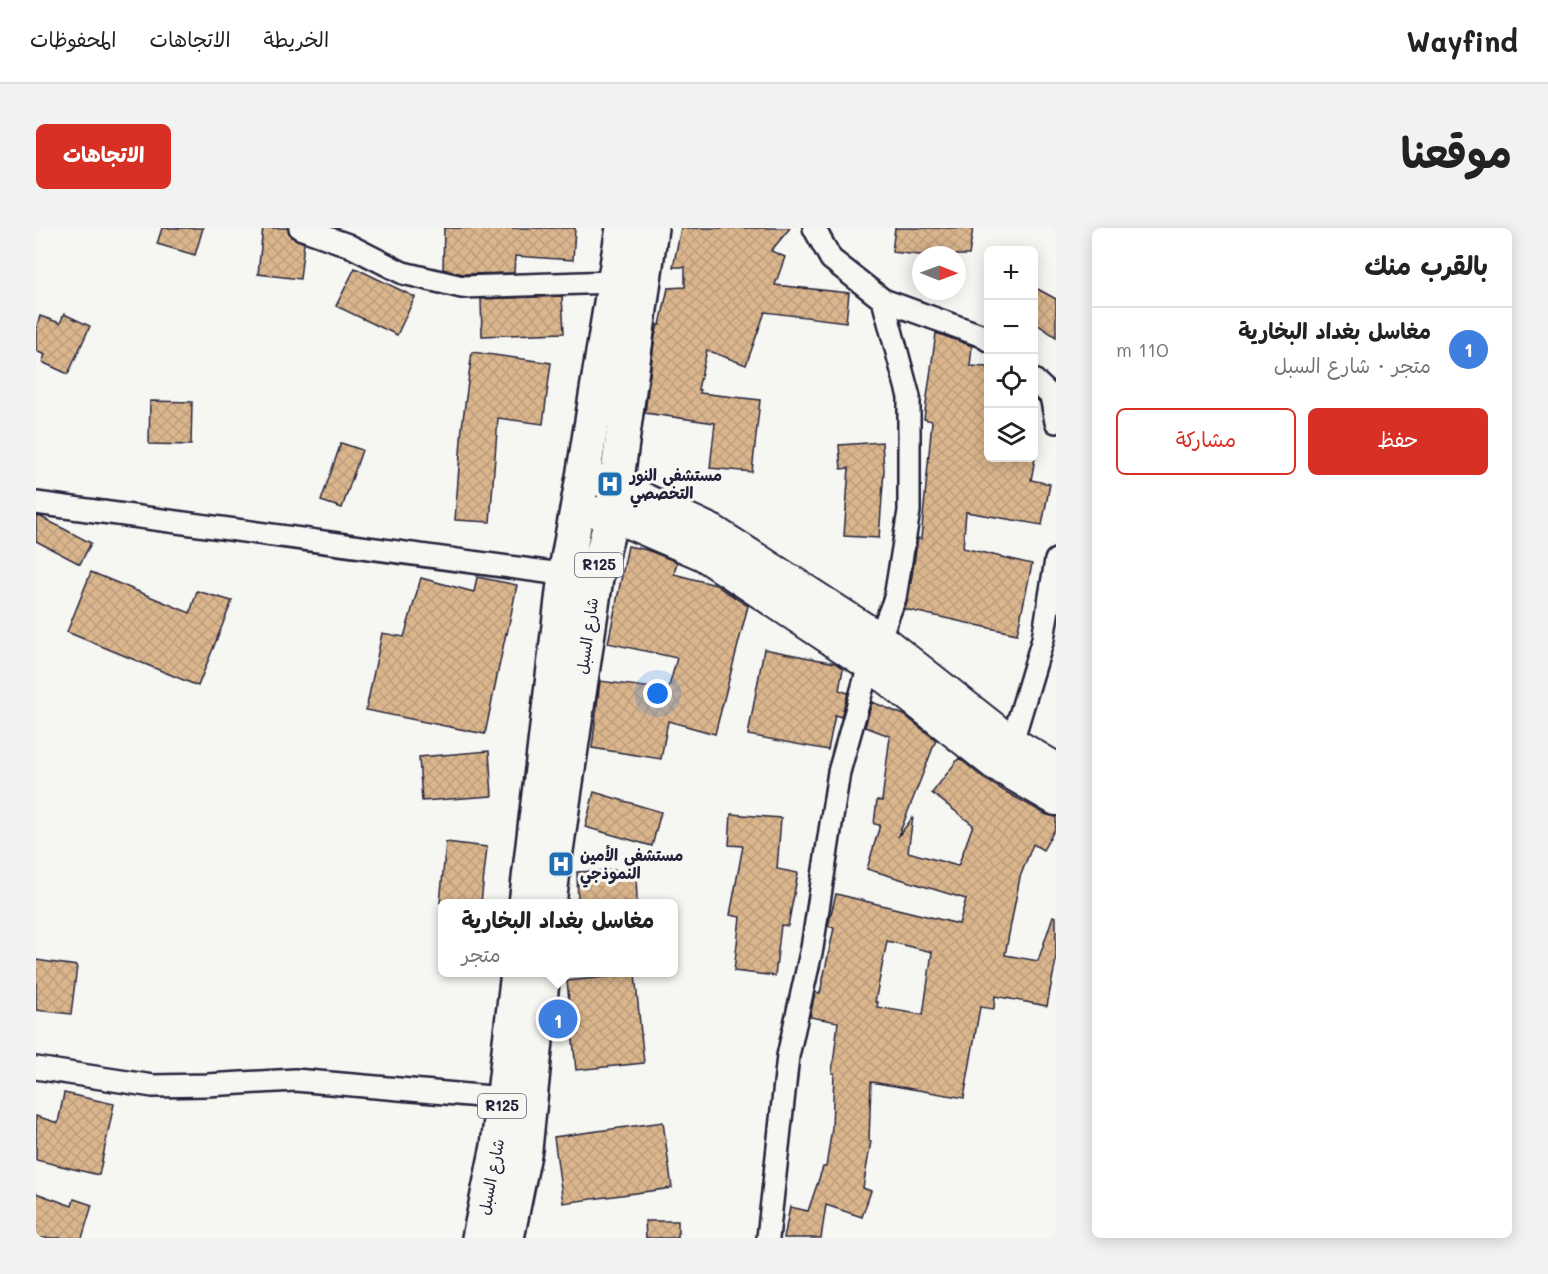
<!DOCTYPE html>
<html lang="ar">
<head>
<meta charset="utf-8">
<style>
  body { margin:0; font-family:Mali,"Playpen Sans Arabic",sans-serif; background:#f2f2f2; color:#222; direction:rtl }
  .controls { position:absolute; right:18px; top:18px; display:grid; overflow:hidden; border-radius:9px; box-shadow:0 3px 15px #0003 }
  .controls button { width:54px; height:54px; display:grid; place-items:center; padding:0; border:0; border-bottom:2px solid #e0e0e0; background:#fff; color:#222; font:30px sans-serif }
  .compass { position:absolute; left:876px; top:18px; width:54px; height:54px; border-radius:50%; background:#fff; box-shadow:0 3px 15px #0003; rotate:91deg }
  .you { position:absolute; left:622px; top:466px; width:21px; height:21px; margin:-15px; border:4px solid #fff; border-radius:50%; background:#1a73e8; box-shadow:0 0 0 9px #1a73e833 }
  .badge { display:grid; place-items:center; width:39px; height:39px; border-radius:50%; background:#d93025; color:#fff; font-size:20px; font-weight:700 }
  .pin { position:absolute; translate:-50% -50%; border:3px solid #fff; box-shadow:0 2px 6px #0006 }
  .popup { position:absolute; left:402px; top:671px; width:240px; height:78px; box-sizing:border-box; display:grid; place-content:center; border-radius:9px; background:#fff; filter:drop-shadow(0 2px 4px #0005); font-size:20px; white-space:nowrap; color:#767676 }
  .popup b { font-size:22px; color:#222 }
  .popup::after { content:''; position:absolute; left:50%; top:100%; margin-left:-12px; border:12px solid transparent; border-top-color:#fff }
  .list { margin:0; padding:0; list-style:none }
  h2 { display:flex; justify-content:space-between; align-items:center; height:78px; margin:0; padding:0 24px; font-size:26px }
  h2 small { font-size:20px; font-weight:400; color:#767676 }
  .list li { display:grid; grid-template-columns:39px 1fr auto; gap:18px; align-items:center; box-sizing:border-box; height:84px; padding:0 24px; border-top:2px solid #e0e0e0 }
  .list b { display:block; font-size:22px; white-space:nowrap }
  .list p { margin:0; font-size:20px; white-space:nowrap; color:#767676 }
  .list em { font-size:20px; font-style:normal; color:#767676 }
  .actions { display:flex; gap:12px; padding:18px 24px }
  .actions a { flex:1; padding:14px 0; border:2px solid #d93025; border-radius:9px; text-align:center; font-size:21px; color:#d93025 }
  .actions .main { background:#d93025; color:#fff }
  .icon { flex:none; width:33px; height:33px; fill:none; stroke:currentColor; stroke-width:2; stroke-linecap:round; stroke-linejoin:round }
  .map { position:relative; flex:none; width:1020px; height:1010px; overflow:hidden; direction:ltr; border-radius:9px }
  header { display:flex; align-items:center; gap:36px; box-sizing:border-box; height:84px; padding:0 30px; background:#fff; border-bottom:2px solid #e0e0e0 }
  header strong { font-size:28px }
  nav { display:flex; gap:33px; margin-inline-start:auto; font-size:21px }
  .intro { display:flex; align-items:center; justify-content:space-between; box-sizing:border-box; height:144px; padding:0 36px }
  h1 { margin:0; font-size:42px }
  .button { padding:15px 27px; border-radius:9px; background:#d93025; color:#fff; font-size:21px; font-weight:700 }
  main { display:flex; gap:36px; padding:0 36px }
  aside { flex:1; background:#fff; border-radius:9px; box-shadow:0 3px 15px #0003 }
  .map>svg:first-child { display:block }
  .building { fill:url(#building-cross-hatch); stroke:#22223b; stroke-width:1.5; fill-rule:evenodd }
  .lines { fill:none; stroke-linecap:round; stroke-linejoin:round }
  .minor-casing { stroke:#22223b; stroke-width:26 }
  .secondary-casing { stroke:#22223b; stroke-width:34 }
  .primary-casing { stroke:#22223b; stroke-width:38 }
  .minor { stroke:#f6f6f2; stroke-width:21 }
  .secondary { stroke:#f6f6f2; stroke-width:30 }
  .primary { stroke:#f6f6f2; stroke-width:33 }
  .labels { text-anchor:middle; stroke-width:6; stroke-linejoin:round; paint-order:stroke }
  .shield { fill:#f6f6f2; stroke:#626272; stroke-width:1.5 }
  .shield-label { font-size:15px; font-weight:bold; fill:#22223b }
  .poi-label { font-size:16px; font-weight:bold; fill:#22223b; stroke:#f6f6f2; text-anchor:start }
  .street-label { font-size:16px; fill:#22223b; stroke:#f6f6f2 }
</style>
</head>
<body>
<header>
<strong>Wayfind</strong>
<nav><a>الخريطة</a><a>الاتجاهات</a><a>المحفوظات</a></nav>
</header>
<div class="intro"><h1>موقعنا</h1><a class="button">الاتجاهات</a></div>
<main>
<aside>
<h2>بالقرب منك<small></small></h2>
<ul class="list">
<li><span class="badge" style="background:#3f7fe0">1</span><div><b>مغاسل بغداد البخارية</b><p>متجر · شارع السبل</p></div><em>110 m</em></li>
</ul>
<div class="actions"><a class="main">حفظ</a><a>مشاركة</a></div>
</aside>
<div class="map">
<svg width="1020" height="1010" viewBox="0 0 1020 1010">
  <defs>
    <pattern id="building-cross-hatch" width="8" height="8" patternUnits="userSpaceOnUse" patternTransform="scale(1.5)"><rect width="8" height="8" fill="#dbb68d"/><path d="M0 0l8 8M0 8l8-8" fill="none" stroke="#bc9c7b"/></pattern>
  </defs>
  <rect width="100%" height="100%" fill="#f6f6f2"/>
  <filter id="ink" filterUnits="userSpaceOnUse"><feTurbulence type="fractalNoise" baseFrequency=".0167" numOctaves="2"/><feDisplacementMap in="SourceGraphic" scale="12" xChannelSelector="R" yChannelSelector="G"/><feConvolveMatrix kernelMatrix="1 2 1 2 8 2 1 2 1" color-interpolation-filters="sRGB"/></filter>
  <g filter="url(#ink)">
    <g class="building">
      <path d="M126 0H167L159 27 121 16Z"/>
      <path d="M227 0H252L255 9 268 15 264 51 222 46Z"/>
      <path d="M408 0H539L537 32 479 28 478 45 427 46 407 41Z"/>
      <path d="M645 0H754L735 23 749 29 739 57 813 65 810 94 729 84 710 137 671 122 662 161 664 162V165L724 172 716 244 674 240 679 195 609 185 619 108 622 97H624L632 60 649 59V39H637Z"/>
      <path d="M859 0H937L933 27H884L856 24Z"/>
      <path d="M319 40 379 69 361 107 300 78Z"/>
      <path d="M998 59 1020 71V109L998 94Z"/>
      <path d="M526 68 528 105 446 108 445 71Z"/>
      <path d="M28 86 54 98 32 146 6 134 9 127 0 123V101L4 88 24 95Z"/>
      <path d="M900 105 936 118 934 138 952 139V230H999L995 252 1014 256 1006 297 930 284 927 320 996 336 981 406 868 381 872 372 882 310 885 311 896 193 888 191Z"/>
      <path d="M436 124 515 135 507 196 462 190 454 294 419 292 426 199Z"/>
      <path d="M114 173 156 174 155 217 113 216Z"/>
      <path d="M846 214 848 242 843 310 808 308 813 240 805 241 803 217Z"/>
      <path d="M305 215 326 222 306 280 285 273Z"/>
      <path d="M0 288 5 289 55 315 44 336 0 313Z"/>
      <path d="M592 318 611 322 641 334 638 346 680 357 712 378 679 506 632 493 625 531 556 520 564 453 632 462 641 430 572 415Z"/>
      <path d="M55 344 154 385 161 363 196 373 162 458 31 404Z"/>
      <path d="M441 349 481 357 471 406 470 405 449 506 330 482 346 405 368 409 385 350 438 364Z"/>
      <path d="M728 421 799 435 807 441 803 462 812 465 805 489 799 487 792 522 712 507Z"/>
      <path d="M836 474 868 487 900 512 862 609 877 589 872 624 922 638 937 597 896 565 923 530 947 550 970 564 1011 587 1020 589V599L1007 622 997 616 984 649 969 727 1002 733 1017 688 1020 689V732L1011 778 959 768 958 781 944 779 928 870 835 854 833 913H835L827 960 835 963 826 989 790 977 785 1010H748L754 979 772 983 787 939H790L796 900 798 845H796L802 794 774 789 779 764 784 765 798 700 792 698 800 666 923 696 930 671 831 641 844 597 838 596 841 572 846 573 854 508 829 499ZM851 713 896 724 887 787 841 779 842 774H839Z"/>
      <path d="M453 523 456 568 386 573 383 529Z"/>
      <path d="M558 564 625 584 616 618 549 599Z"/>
      <path d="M695 586 745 590 741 641 762 645 752 698 745 697 739 748 698 743 704 689 694 687 707 618 693 617Z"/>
      <path d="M410 614 451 619 445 675H404Z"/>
      <path d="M600 641 601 675H542L541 644Z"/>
      <path d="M0 732 41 738 35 786 0 782Z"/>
      <path d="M599 746 608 835 540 842 531 753Z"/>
      <path d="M28 865 78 876 63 947 0 932V888L22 895Z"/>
      <path d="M627 894 636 960 527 975 518 909Z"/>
      <path d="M0 965 36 978 38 971 56 977 46 1010H0Z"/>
      <path d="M609 993H642V1010H610Z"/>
    </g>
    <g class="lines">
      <g class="minor-casing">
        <g id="minor">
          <path d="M264 0 312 17 367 45 426 59 577 54"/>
          <path d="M847 72 947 108 952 112"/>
          <path d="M998 152 1015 168 1020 194"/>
          <path d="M0 275 540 348"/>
          <path d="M976 514 1007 411 1020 332"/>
          <path d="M0 840 117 858 171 857 259 852 467 870"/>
          <path d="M732 1010 752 828 776 720 803 544 833 437 859 370 873 283V169L847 72 795 31 778 0"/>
        </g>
      </g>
      <g class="secondary-casing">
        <g id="secondary">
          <path d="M557 251 579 257 678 303 844 410 976 514 1020 540"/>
          <path d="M542 280 576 288 667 327 833 437 958 536 1020 572"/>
        </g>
      </g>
      <g class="primary-casing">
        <g id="primary">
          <path d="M490 676 529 347 547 249 587 0"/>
          <path d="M513 676 517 643 560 350 576 288 615 0"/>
          <path d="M443 1010 462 918 482 744"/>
          <path d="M471 1010 489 921 507 744"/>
        </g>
      </g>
      <use href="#minor" class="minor"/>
      <use href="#secondary" class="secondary"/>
      <use href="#primary" class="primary"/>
    </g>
  </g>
  <defs>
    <g id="hospital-square" transform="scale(1.35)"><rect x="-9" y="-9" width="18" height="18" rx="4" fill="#1f6fb2" stroke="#f6f6f2"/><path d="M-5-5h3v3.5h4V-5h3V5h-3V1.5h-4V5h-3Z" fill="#fff"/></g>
  </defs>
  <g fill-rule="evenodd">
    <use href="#hospital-square" x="574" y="256"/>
    <use href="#hospital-square" x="525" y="636"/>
  </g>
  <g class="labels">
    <g class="shield">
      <rect x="539" y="325" width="48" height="24" rx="4.5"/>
      <rect x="442" y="866" width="48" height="24" rx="4.5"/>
    </g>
    <g class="shield-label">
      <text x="563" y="342">R125</text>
      <text x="466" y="883">R125</text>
    </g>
    <g class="poi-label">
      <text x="594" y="253">مستشفى النور<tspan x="594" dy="18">التخصصي</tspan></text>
      <text x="544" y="633">مستشفى الأمين<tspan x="544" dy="18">النموذجي</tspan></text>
    </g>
    <g class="street-label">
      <text transform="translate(551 408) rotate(-82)" y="6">شارع السبل</text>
      <text transform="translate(455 949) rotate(-79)" y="6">شارع السبل</text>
    </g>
  </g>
</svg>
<div class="controls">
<button>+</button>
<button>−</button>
<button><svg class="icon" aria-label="locate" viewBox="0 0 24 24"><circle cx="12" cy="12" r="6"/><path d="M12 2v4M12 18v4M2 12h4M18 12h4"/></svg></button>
<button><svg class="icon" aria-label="layers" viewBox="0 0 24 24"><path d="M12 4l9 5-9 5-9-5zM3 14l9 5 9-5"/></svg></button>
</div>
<svg class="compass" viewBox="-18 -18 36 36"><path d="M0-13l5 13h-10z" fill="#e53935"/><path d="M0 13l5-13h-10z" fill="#767676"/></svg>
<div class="you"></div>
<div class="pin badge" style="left:522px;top:791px;background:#3f7fe0">1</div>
<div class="popup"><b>مغاسل بغداد البخارية</b>متجر</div>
</div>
</main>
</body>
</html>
